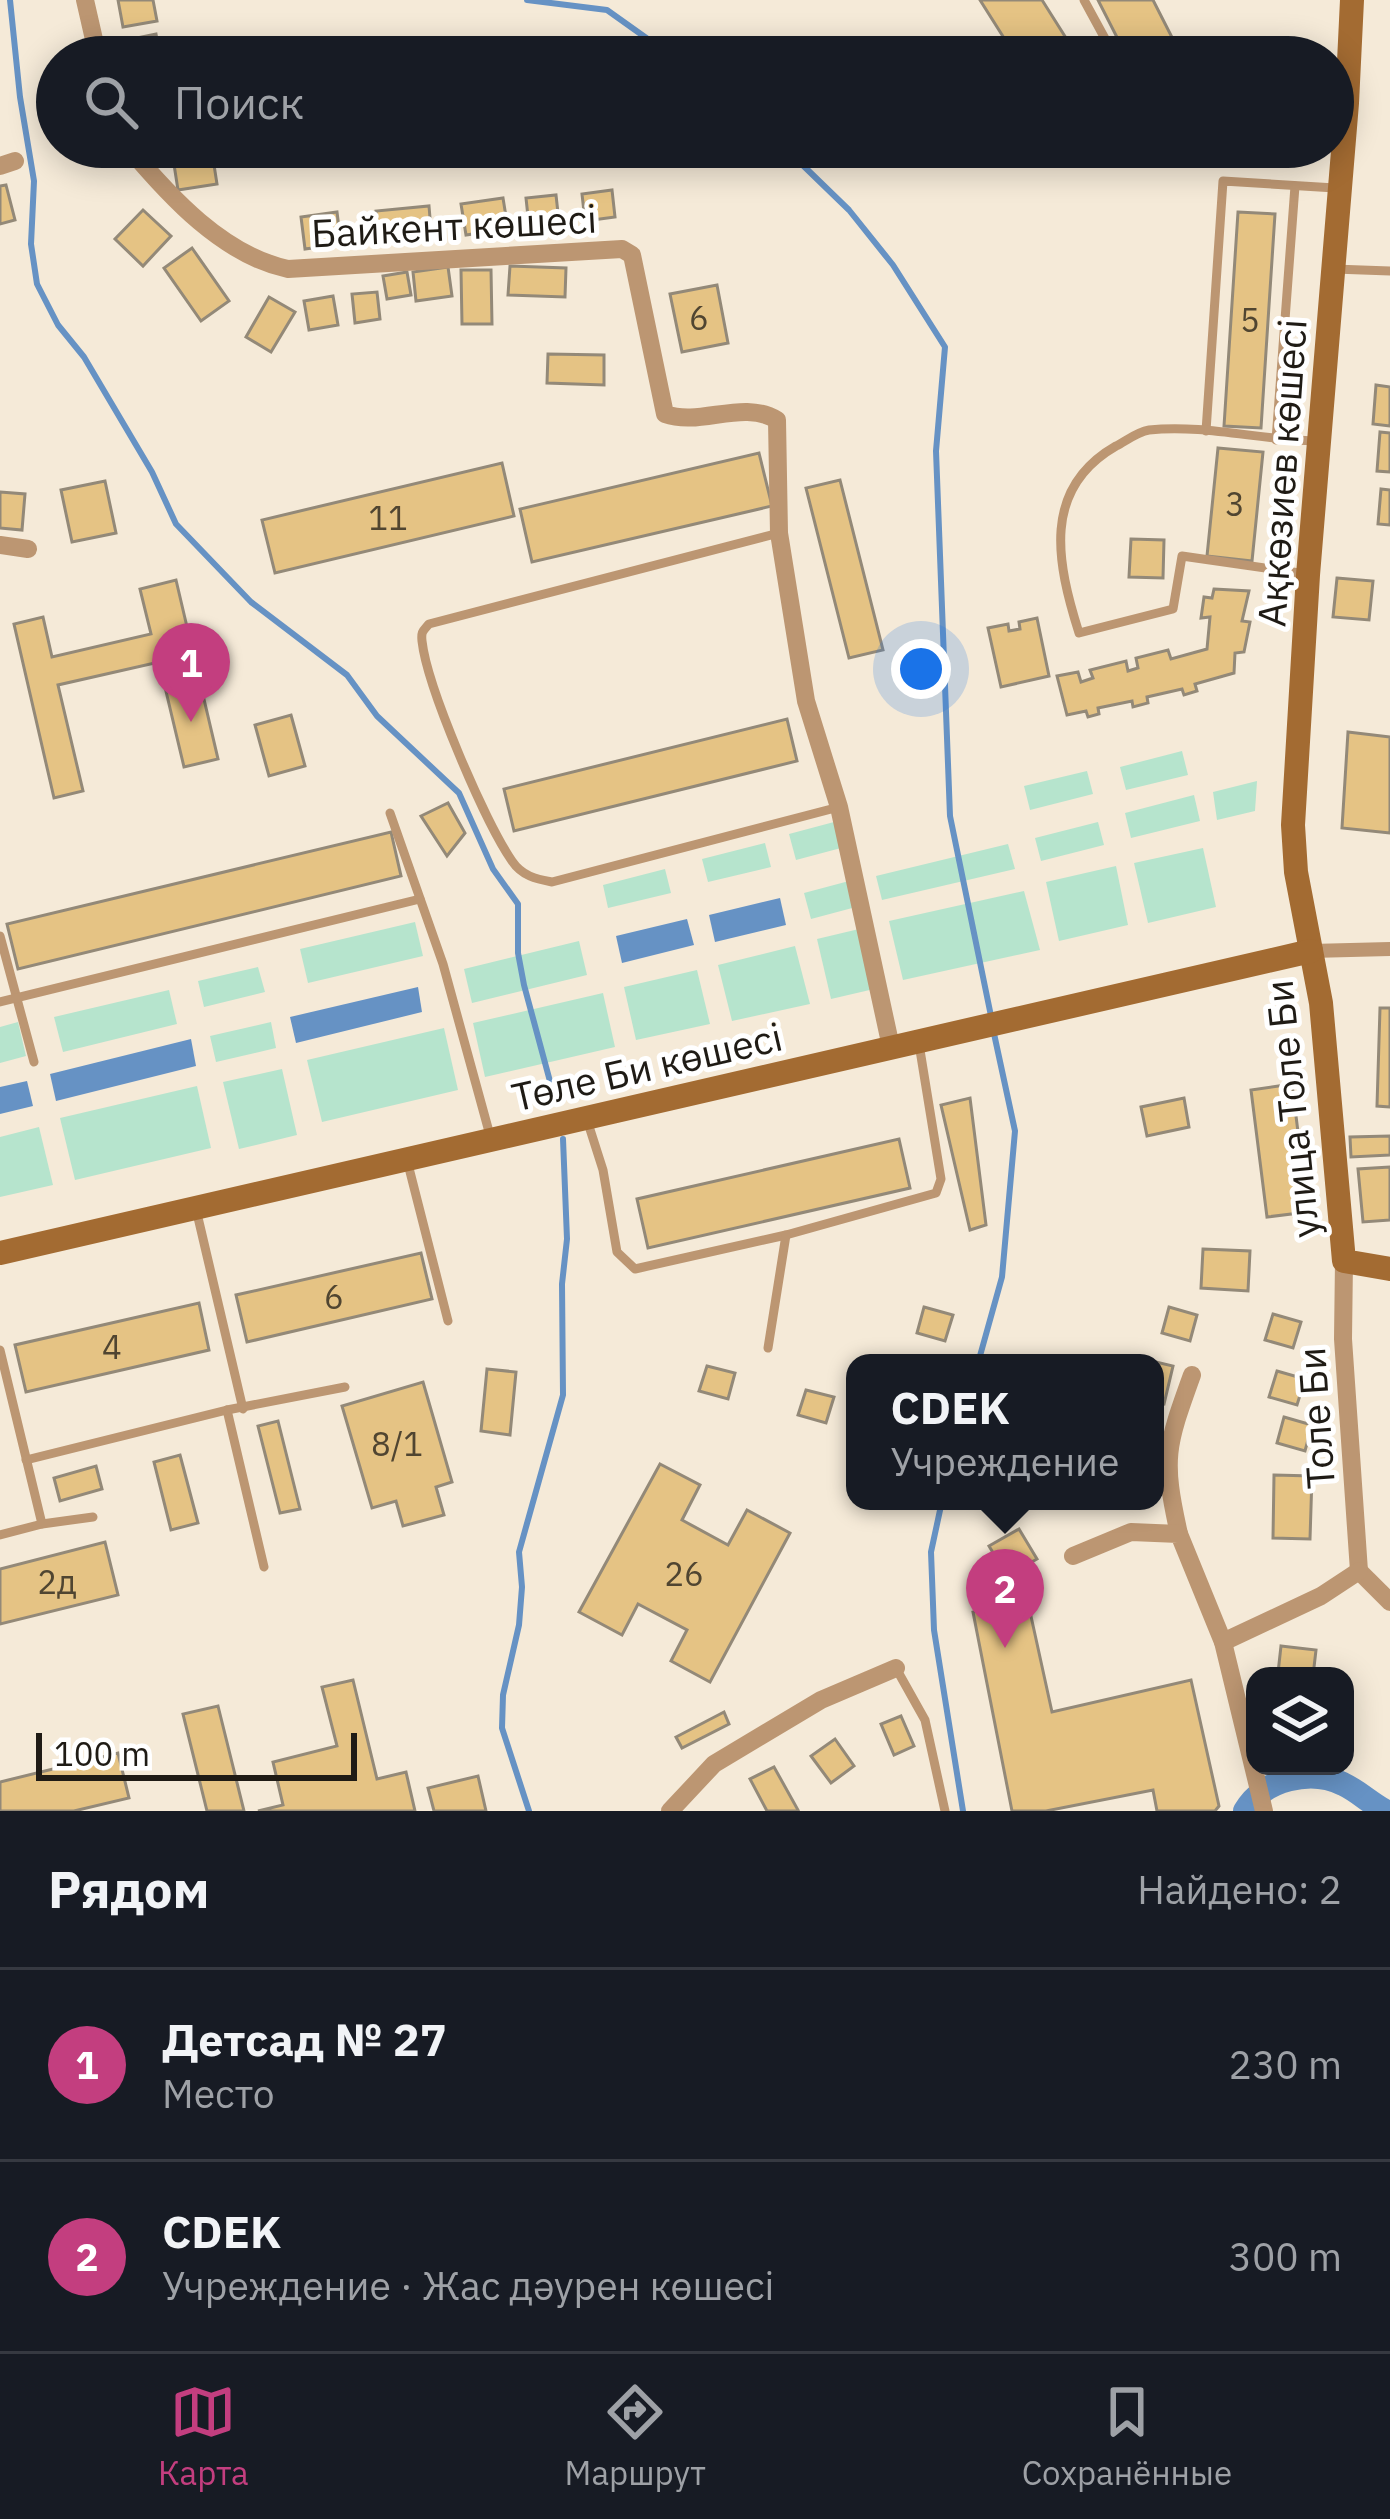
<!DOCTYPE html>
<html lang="ru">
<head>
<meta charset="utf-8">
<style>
  body { margin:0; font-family:"IBM Plex Sans",sans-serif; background:#20242c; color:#f1f3f6 }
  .controls { position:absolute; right:36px; bottom:36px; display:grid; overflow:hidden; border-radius:24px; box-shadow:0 6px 30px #0003 }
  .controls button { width:108px; height:108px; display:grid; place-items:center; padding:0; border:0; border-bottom:3px solid #363941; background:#171b24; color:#f1f3f6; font:60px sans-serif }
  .scale { position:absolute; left:36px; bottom:30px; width:321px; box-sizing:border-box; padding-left:12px; border:6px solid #1f1b15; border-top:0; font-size:33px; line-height:42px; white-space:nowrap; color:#1f1b15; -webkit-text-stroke:9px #fff; paint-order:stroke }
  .you { position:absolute; left:921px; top:669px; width:42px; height:42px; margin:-30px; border:9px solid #fff; border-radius:50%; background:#1a73e8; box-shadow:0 0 0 18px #1a73e833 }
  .badge { display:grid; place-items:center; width:78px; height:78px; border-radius:50%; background:#c33e7f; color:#fff; font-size:39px; font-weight:700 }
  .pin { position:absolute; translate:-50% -99px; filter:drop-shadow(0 3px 6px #0008) }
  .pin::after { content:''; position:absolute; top:63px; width:42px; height:36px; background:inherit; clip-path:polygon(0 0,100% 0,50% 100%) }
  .popup { position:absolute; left:846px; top:1354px; width:318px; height:156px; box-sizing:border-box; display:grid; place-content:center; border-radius:24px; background:#171b24; filter:drop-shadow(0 3px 9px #0005); font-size:39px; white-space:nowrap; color:#9ea1a6 }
  .popup b { font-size:45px; color:#f1f3f6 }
  .popup::after { content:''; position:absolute; left:50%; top:100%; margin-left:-24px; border:24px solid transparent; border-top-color:#171b24 }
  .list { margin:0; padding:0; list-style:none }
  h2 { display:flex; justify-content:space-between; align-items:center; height:156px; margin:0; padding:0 48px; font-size:51px }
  h2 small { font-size:39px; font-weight:400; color:#9ea1a6 }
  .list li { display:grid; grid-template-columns:78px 1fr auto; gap:36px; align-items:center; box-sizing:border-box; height:192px; padding:0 48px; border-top:3px solid #363941 }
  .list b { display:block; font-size:45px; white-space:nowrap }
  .list p { margin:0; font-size:39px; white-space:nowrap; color:#9ea1a6 }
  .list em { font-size:39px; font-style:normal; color:#9ea1a6 }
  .icon { flex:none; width:66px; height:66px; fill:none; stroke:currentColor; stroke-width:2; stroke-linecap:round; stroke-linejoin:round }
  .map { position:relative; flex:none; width:1390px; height:1811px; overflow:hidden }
  .search { position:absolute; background:#171b24; box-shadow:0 6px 30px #0003; left:36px; right:36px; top:36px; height:132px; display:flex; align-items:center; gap:30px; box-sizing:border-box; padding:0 42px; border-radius:66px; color:#9ea1a6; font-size:45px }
  .sheet { height:540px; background:#171b24 }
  nav { display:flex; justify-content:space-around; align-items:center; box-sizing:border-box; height:168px; border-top:3px solid #363941; background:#171b24; font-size:33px; color:#9ea1a6 }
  nav a { display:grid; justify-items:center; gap:6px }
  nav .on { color:#c33e7f }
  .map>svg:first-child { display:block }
  .green { fill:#b6e4cd }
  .water { fill:#6692c4 }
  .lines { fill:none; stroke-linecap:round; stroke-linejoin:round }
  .stream { stroke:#6692c4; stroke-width:6 }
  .canal { stroke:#6692c4; stroke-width:24 }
  .building { fill:#e5c384; stroke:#938978; stroke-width:3 }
  .service { stroke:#bc9672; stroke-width:9 }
  .pedestrian { stroke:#bc9672; stroke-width:14 }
  .minor { stroke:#bc9672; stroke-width:18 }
  .secondary { stroke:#a36b32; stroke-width:24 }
  .labels { text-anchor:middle; stroke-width:10; stroke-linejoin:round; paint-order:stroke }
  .number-label { font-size:33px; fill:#504531 }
  .street-label { font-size:39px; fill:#1f1b15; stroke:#fff }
</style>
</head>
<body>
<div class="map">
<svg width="1390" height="1811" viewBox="0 0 1390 1811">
  <rect width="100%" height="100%" fill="#f5ead8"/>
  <g class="green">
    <path d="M1182 751 1188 775 1126 790 1120 767Z"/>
    <path d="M1087 771 1093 794 1030 810 1024 786Z"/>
    <path d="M1257 781 1255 811 1217 820 1213 792Z"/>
    <path d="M1194 795 1200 821 1131 838 1125 813Z"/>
    <path d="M834 822 841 848 796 860 789 834Z"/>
    <path d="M1098 822 1104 845 1041 861 1035 838Z"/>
    <path d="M765 843 771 867 708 882 702 859Z"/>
    <path d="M1008 844 1015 869 882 900 876 876Z"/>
    <path d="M1203 848 1216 907 1148 923 1134 863Z"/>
    <path d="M1116 866 1128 925 1059 941 1046 882Z"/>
    <path d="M665 869 671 893 608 908 603 885Z"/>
    <path d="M849 881 856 907 811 919 804 893Z"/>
    <path d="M1024 891 1040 950 903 980 889 921Z"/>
    <path d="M415 922 423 956 308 983 300 949Z"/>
    <path d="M859 929 874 989 831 999 817 939Z"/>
    <path d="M579 941 587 975 472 1003 464 969Z"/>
    <path d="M795 946 810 1004 732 1021 718 965Z"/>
    <path d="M258 967 265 992 204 1007 198 981Z"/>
    <path d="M697 970 710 1024 636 1040 624 987Z"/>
    <path d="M169 990 177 1024 63 1052 54 1017Z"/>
    <path d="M603 993 615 1047 485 1077 473 1023Z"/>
    <path d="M18 1022 26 1056 0 1063V1027Z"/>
    <path d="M271 1022 276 1048 216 1062 210 1036Z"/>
    <path d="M444 1028 458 1090 322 1122 307 1060Z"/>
    <path d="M282 1069 297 1135 239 1149 223 1082Z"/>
    <path d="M197 1086 211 1148 75 1180 60 1118Z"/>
    <path d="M39 1127 53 1185 0 1197V1137Z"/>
  </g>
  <g class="water">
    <path d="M780 898 786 925 715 942 709 915Z"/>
    <path d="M687 919 694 945 622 963 616 936Z"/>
    <path d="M418 987 422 1012 296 1043 290 1017Z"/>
    <path d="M191 1039 196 1066 56 1101 50 1074Z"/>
    <path d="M27 1081 33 1106 0 1114V1087Z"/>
  </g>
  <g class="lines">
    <g class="stream">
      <path d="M10 0 20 97 34 181 31 244 37 284 58 325 84 357 152 472 176 524 251 602 347 675 377 716 459 793 493 869 518 904V953L524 985 551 1085"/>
      <path d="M527 0 607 10 673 57"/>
      <path d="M784 147 849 210 893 265 945 347 936 451 950 816 991 1016"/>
      <path d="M978 1363 1002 1277 1015 1131 993 1029"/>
      <path d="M942 1501 931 1552 934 1630 963 1811"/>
      <path d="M529 1811 502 1728 503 1695 519 1625 522 1587 519 1552 563 1395 562 1284 567 1239 563 1139"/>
    </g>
    <path class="canal" d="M1245 1811C1263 1779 1311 1768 1343 1784 1358 1791 1370 1803 1385 1811"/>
  </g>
  <g class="building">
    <path d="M118 0H153L157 21 123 27Z"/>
    <path d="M980 0H1042L1078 57H1016Z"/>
    <path d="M1098 0H1153L1182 57H1127Z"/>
    <path d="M156 34 160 57H116L113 43Z"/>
    <path d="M212 152 217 184 178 190 173 158Z"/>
    <path d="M6 185 15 220 0 224V186Z"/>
    <path d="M612 190 615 217 585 221 582 194Z"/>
    <path d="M556 195 559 222 529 226 526 198Z"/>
    <path d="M503 198 508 229 466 235 461 204Z"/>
    <path d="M429 206 431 230 378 235 376 211Z"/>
    <path d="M143 210 171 236 143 266 115 239Z"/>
    <path d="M337 212 341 244 305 249 301 217Z"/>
    <path d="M1238 212 1275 214 1261 428 1224 426Z"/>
    <path d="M192 248 229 301 201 321 164 268Z"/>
    <path d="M510 266 566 268 565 297 508 295Z"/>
    <path d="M448 267 452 296 416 301 413 272Z"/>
    <path d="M461 270H491L492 324H462Z"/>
    <path d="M407 272 411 295 387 299 383 276Z"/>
    <path d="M717 285 728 343 682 352 670 294Z"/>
    <path d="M377 292 380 319 355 323 352 294Z"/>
    <path d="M333 296 338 325 309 330 304 301Z"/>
    <path d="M269 297 295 312 271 352 246 337Z"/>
    <path d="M548 354 604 355V385L547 383Z"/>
    <path d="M1376 385 1390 387V426L1373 424Z"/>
    <path d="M1380 432 1390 433V472L1377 471Z"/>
    <path d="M1218 448 1263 452 1252 561 1207 556Z"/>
    <path d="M759 453 772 506 532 562 520 509Z"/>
    <path d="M502 463 514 516 275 573 262 520Z"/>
    <path d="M840 480 883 650 849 658 806 488Z"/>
    <path d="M105 481 116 533 72 542 61 490Z"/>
    <path d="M1381 489 1390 490V525L1378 524Z"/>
    <path d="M0 492 25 494 22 530 0 528Z"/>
    <path d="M1131 539 1164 540 1163 578 1129 577Z"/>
    <path d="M1337 578 1373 581 1369 620 1333 617Z"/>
    <path d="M176 580 218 759 184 767 159 662 58 685 83 791 54 798 14 624 43 617 52 657 151 634 140 589Z"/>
    <path d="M1214 589 1249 591 1242 621 1250 622 1244 652 1235 653 1234 673 1195 684 1197 691 1184 695 1182 689 1147 697 1148 703 1133 707 1132 701 1098 708 1099 714 1088 717 1086 711 1067 715 1057 676 1078 672 1081 682 1093 678 1090 670 1126 661 1128 671 1138 668 1136 658 1168 650 1171 659 1207 649 1210 617 1201 618 1204 597 1212 598Z"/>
    <path d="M1037 618 1049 676 1001 687 988 628 1008 624 1009 631 1020 629 1019 622Z"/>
    <path d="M291 715 305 766 269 776 255 725Z"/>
    <path d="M787 719 797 761 514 831 504 789Z"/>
    <path d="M1348 732 1390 737V833L1342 828Z"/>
    <path d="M448 803 465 833 447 856 421 816Z"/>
    <path d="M391 832 401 876 18 969 7 924Z"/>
    <path d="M1380 1008H1390V1107L1377 1106Z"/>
    <path d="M1292 1084 1308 1212 1267 1217 1251 1090Z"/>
    <path d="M970 1098 986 1225 970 1230 941 1105Z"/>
    <path d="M1184 1098 1189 1127 1147 1136 1141 1107Z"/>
    <path d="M1390 1136V1155L1351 1157 1350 1137Z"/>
    <path d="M899 1139 910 1188 648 1248 637 1199Z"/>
    <path d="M1390 1167V1220L1363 1222 1358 1169Z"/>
    <path d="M1203 1249 1250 1251 1248 1291 1201 1288Z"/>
    <path d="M421 1253 432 1299 247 1342 236 1295Z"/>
    <path d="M199 1303 209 1350 26 1392 15 1345Z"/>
    <path d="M924 1307 953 1315 945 1341 917 1333Z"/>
    <path d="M1169 1307 1197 1315 1190 1341 1162 1333Z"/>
    <path d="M1273 1314 1301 1322 1293 1348 1265 1340Z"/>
    <path d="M1135 1357 1173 1366 1164 1404 1155 1402V1363H1134Z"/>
    <path d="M707 1366 735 1373 728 1399 699 1391Z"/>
    <path d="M487 1369 516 1372 510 1435 481 1431Z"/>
    <path d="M1277 1371 1305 1379 1297 1405 1269 1397Z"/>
    <path d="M423 1382 452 1482 436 1487 444 1515 403 1526 396 1501 372 1508 342 1406Z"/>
    <path d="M806 1390 834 1397 826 1423 798 1415Z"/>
    <path d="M1284 1417 1312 1425 1305 1451 1277 1443Z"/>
    <path d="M278 1421 300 1509 280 1513 258 1426Z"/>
    <path d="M180 1455 198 1523 171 1530 154 1462Z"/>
    <path d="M660 1464 700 1485 682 1520 728 1545 747 1510 790 1533 710 1682 671 1661 687 1630 638 1604 622 1635 579 1612Z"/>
    <path d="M96 1466 102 1489 60 1501 54 1478Z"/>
    <path d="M1274 1475 1312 1476 1310 1539 1273 1538Z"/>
    <path d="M1019 1529 1037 1559 1007 1576 989 1546Z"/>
    <path d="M105 1542 118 1595 0 1624V1569Z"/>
    <path d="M1027 1598 1052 1712 1191 1680 1219 1806 1215 1811H1157L1153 1790 1046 1811H1012L973 1612Z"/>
    <path d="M1281 1646 1316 1650 1313 1676 1278 1673Z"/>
    <path d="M353 1680 377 1779 406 1772 415 1811H258L283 1805 273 1762 337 1746 322 1687Z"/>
    <path d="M218 1706 244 1811H207L183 1714Z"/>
    <path d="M724 1712 729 1724 682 1748 676 1737Z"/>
    <path d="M901 1716 914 1746 894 1755 881 1724Z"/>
    <path d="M835 1739 854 1766 831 1783 811 1756Z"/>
    <path d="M118 1753 129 1798 74 1811H0V1782Z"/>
    <path d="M774 1767 798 1810 796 1811H767L750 1779Z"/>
    <path d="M478 1776 486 1811H434L428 1788Z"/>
  </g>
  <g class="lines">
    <g class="service">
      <path d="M1084 0 1115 57"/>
      <path d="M895 48 908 57"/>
      <path d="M1065 147H1067"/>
      <path d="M1334 269 1390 271"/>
      <path d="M1206 431 1223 181 1335 188"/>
      <path d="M1276 440 1295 186"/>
      <path d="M779 533 429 624C423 631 421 631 422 641 427 687 485 822 512 861 522 876 536 879 552 882L839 807"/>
      <path d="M1307 574 1182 556 1173 609 1079 633C1057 563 1041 489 1116 446 1126 441 1137 432 1149 430 1203 424 1260 440 1314 441"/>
      <path d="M390 813 443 964 491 1139"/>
      <path d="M0 936 34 1062"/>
      <path d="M0 1002 420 899"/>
      <path d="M588 1123 603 1170 617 1252 635 1269 786 1235 936 1193 941 1179 919 1044"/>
      <path d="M408 1164 448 1321"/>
      <path d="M196 1209 243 1409"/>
      <path d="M768 1348 786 1235"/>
      <path d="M0 1350 42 1524"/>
      <path d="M227 1410 264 1567"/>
      <path d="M26 1460 227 1410 345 1387"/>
      <path d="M0 1535 42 1524 93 1517"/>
      <path d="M897 1670 925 1720 945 1811"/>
    </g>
    <path class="pedestrian" d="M1311 951 1390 949"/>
    <g class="minor">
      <path d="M85 0 98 57"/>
      <path d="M128 147C170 197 223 255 288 269L622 249 632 255 665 414C701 427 742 399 777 420L779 533 806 701 839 807 891 1047"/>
      <path d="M0 166 15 161"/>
      <path d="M0 545 28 549"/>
      <path d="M1344 1261 1343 1339 1359 1571"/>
      <path d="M1179 1534C1162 1458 1166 1447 1192 1375"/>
      <path d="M1073 1556 1131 1532 1179 1534 1223 1642 1264 1811"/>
      <path d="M1359 1571 1390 1602"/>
      <path d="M1223 1642 1321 1596 1359 1571"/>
      <path d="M670 1811 714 1764 821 1700 896 1668"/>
    </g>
    <g class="secondary">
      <path d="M1352 0 1347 103 1308 575 1293 825 1296 872 1321 1003 1344 1261 1390 1269"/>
      <path d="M0 1253 1311 951"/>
    </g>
  </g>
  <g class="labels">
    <g class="number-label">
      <text x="699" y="330">6</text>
      <text x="1250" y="332">5</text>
      <text x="1235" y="516">3</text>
      <text x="388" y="530">11</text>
      <text x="334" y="1309">6</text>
      <text x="112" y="1359">4</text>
      <text x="397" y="1456">8/1</text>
      <text x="684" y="1586">26</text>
      <text x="57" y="1594">2д</text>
    </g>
    <g class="street-label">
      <text transform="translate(454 226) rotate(-3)" y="14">Байкент көшесі</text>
      <text transform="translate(1282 473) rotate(-86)" y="14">Ақкөзиев көшесі</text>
      <text transform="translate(647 1067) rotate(-13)" y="14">Төле Би көшесі</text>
      <text transform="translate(1292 1109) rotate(-96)" y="14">улица Толе Би</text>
      <text transform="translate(1316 1418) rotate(-94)" y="14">Толе Би</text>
    </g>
  </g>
</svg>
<div class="controls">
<button><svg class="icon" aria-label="layers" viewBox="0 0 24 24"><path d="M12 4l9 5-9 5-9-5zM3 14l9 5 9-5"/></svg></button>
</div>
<div class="scale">100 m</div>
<div class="you"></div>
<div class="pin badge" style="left:191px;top:722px">1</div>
<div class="pin badge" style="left:1005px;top:1648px">2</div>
<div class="popup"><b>CDEK</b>Учреждение</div>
<div class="search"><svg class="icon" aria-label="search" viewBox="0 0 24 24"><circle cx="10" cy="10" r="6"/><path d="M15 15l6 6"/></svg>Поиск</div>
</div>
<section class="sheet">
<h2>Рядом<small>Найдено: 2</small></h2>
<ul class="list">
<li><span class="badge">1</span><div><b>Детсад № 27</b><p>Место</p></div><em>230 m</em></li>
<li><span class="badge">2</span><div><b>CDEK</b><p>Учреждение · Жас дәурен көшесі</p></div><em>300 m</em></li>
</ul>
</section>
<nav>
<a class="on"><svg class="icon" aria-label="map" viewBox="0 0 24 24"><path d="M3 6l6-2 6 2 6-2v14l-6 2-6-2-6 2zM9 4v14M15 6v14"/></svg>Карта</a>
<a><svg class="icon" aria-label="directions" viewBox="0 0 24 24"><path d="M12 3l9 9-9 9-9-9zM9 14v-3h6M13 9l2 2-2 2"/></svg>Маршрут</a>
<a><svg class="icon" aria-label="saved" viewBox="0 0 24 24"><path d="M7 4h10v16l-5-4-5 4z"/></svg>Сохранённые</a>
</nav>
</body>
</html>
